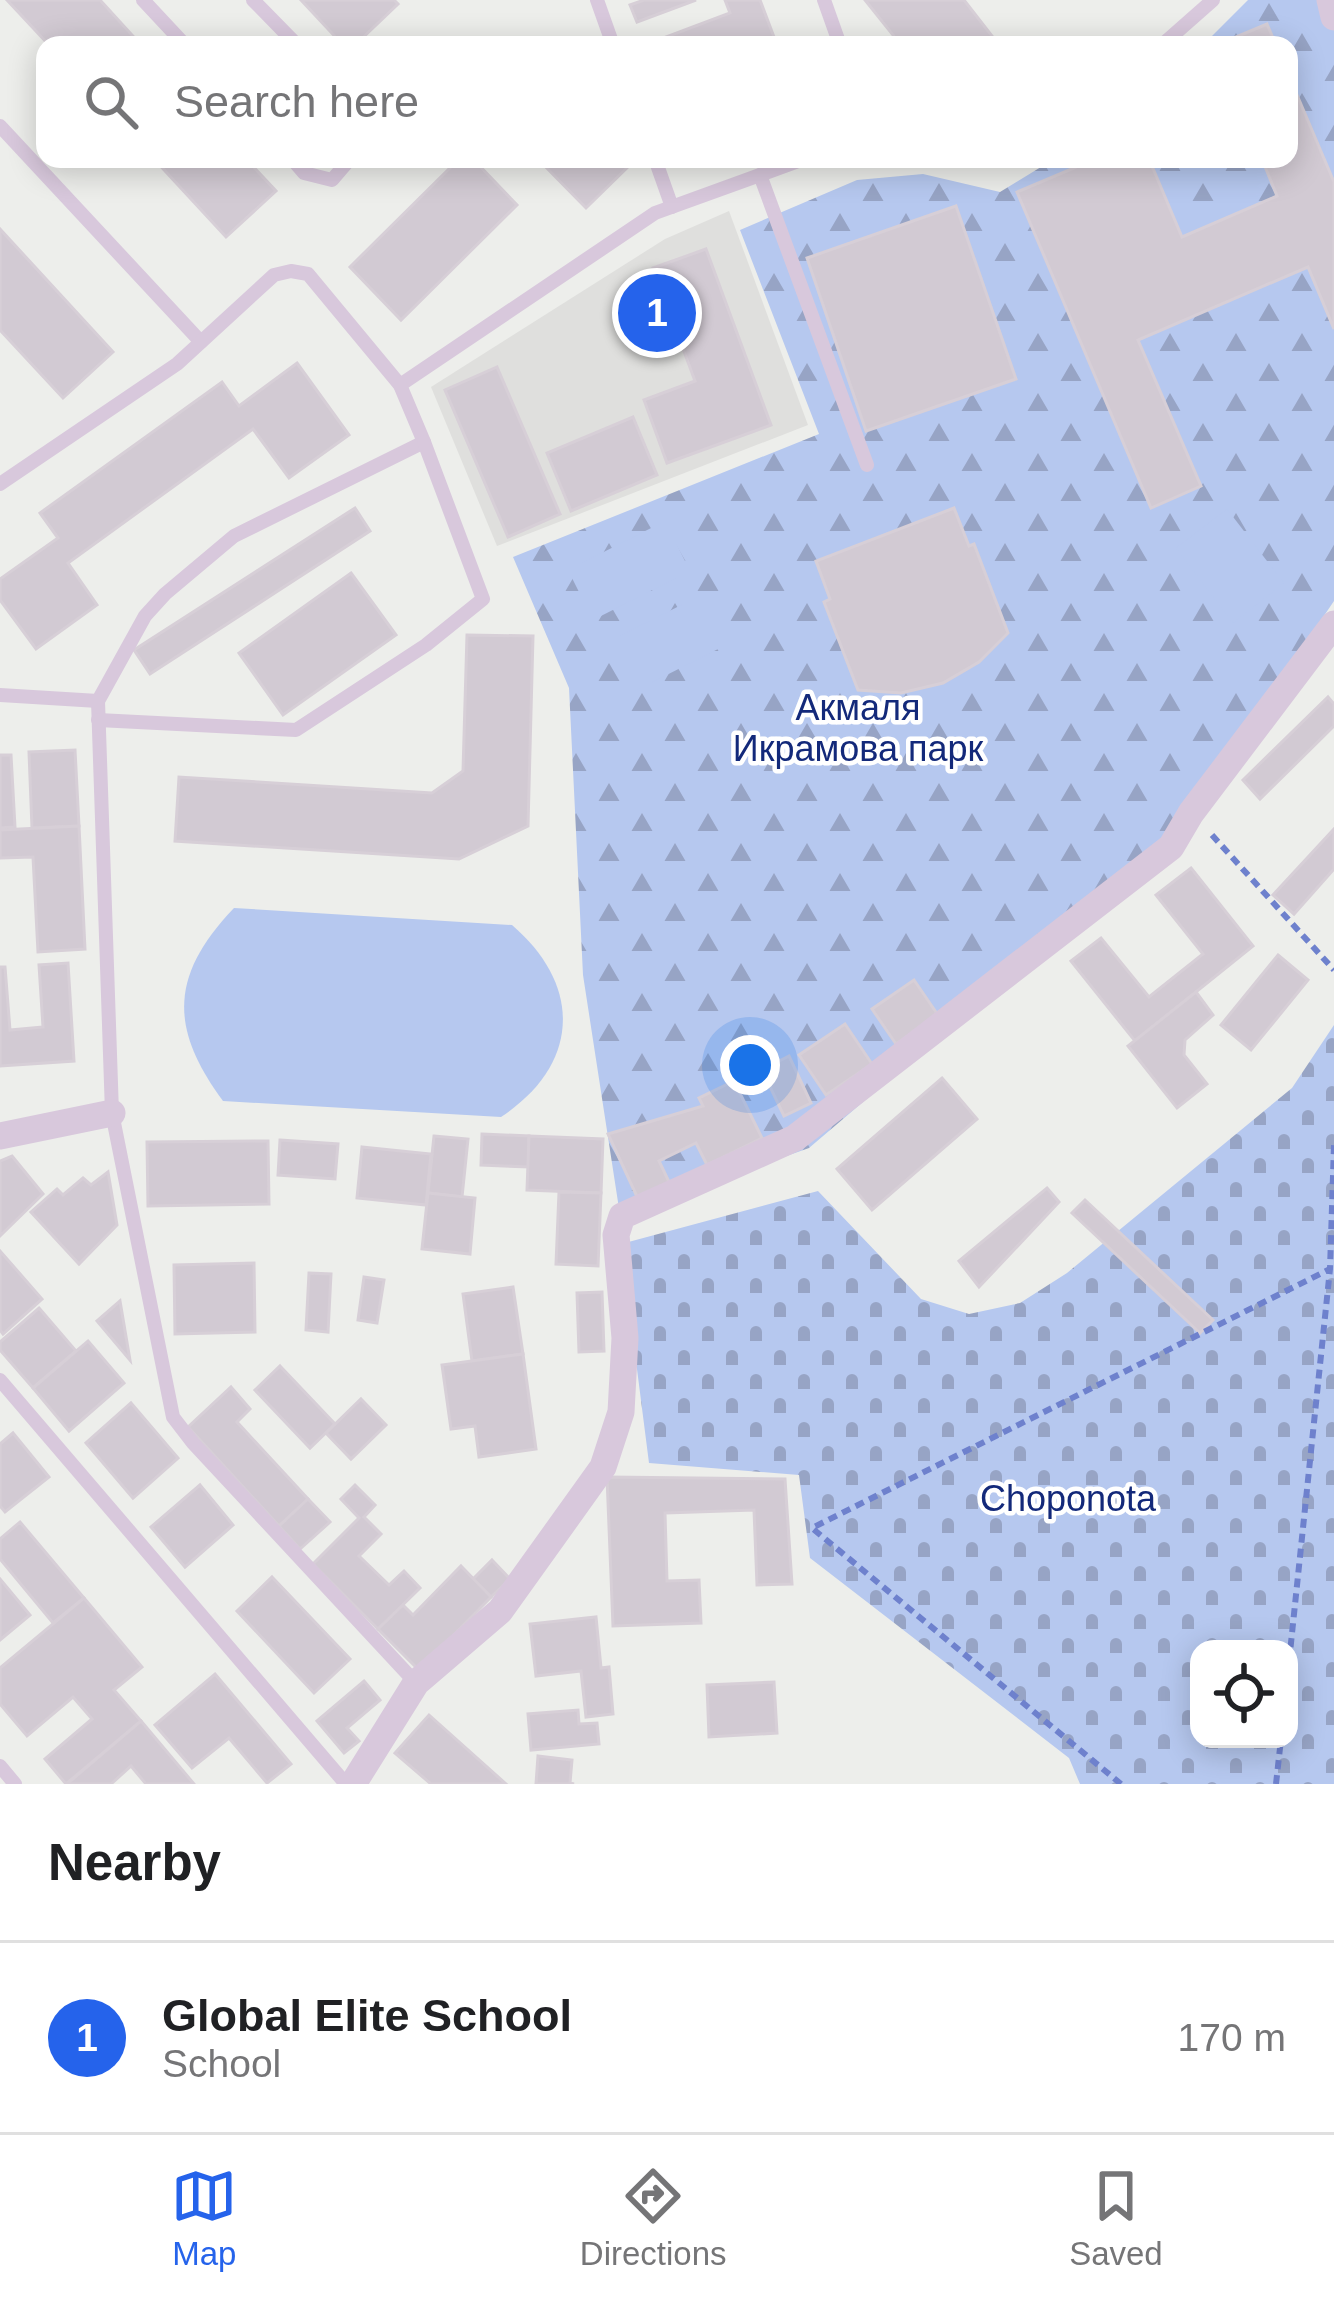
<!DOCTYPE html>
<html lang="en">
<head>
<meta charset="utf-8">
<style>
  body { margin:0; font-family:Helvetica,sans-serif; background:#f6f6f6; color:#202124 }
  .controls { position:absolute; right:36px; bottom:36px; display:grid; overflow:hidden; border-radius:24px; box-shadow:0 6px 30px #0003 }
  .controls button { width:108px; height:108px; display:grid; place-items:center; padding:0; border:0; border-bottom:3px solid #e0e0e0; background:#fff; color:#202124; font:60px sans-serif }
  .you { position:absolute; left:750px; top:1065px; width:42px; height:42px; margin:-30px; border:9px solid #fff; border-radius:50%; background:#1a73e8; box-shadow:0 0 0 18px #1a73e833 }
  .badge { display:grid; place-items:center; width:78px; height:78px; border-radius:50%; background:#2563eb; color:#fff; font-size:39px; font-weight:700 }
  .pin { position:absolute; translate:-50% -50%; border:6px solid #fff; box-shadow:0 3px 12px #0006 }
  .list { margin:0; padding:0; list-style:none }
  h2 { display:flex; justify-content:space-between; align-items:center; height:156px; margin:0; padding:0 48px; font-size:51px }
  h2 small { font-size:39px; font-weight:400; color:#757577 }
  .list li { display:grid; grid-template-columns:78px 1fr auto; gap:36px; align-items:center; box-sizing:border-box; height:192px; padding:0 48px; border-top:3px solid #e0e0e0 }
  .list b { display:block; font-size:45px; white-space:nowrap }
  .list p { margin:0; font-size:39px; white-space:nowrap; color:#757577 }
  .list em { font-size:39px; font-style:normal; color:#757577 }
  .icon { flex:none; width:66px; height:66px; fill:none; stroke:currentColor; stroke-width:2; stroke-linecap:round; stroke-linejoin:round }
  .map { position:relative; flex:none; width:1334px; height:1784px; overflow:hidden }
  .search { position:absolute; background:#fff; box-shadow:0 6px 30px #0003; left:36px; right:36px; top:36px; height:132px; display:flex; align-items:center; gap:30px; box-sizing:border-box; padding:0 42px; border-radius:24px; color:#757577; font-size:45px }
  .sheet { height:348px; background:#fff }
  nav { display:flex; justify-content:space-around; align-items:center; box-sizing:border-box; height:168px; border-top:3px solid #e0e0e0; background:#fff; font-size:33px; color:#757577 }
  nav a { display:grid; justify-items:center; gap:6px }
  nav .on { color:#2563eb }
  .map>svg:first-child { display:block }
  .education { fill:#dfdfdd }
  .forest { fill:url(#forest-firs) }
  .cemetery { fill:url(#cemetery-stones); fill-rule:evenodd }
  .pitch { fill:#b6c8ef }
  .building { fill:#d2cad3; stroke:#d7cfd7; stroke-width:3 }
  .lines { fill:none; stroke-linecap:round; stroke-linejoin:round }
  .path { stroke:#6e81cd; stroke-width:6; stroke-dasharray:9 6; stroke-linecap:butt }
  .lane { stroke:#d8c8dc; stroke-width:14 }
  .street { stroke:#d8c8dc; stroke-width:27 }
  .labels { text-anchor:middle; stroke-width:9; stroke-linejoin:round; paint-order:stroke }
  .park-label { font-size:36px; fill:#13297a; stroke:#fff }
</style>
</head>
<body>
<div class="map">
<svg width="1334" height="1784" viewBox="0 0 1334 1784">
  <defs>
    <pattern id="forest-firs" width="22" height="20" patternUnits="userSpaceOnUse" patternTransform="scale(3)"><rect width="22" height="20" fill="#b6c8ef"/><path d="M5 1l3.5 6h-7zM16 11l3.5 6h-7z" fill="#97a4c5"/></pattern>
    <pattern id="cemetery-stones" width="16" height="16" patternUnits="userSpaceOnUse" patternTransform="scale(3)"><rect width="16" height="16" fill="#b6c8ef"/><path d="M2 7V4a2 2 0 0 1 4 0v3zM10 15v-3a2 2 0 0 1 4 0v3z" fill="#97a4c5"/></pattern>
  </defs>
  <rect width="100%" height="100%" fill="#edeeeb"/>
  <path class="education" d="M729 211 808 425 497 546 431 387 665 239Z"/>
  <path class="forest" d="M1248 0H1334V601L1175 836 809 1148 620 1215 583 975 569 688 513 557 819 434 740 230 857 180 923 174 1000 192 1054 159H1289V45H1203Z"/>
  <path class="cemetery" d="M1334 1025V1784H1080L1069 1758 810 1558 799 1475 649 1463 621 1244 818 1191 921 1299 969 1314 1020 1303 1067 1273 1292 1088ZM1199 1649H1289V1739H1199Z"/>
  <g class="pitch">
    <path d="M1227 509 1284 583 1233 623 1176 548Z"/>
    <path d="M665 521 690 571 593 620 568 570Z"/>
    <path d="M703 594 728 644 631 693 606 643Z"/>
    <path d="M234 908 512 925C583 986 580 1065 501 1117L223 1101C169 1028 170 975 234 908Z"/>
  </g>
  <g class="building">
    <path d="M7 0H100L141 45H49Z"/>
    <path d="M301 0H394L398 4 355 45H343Z"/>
    <path d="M644 0H696L637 22 630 5Z"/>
    <path d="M725 0H760L777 45H645L730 13Z"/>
    <path d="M865 0H964L999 45H901Z"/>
    <path d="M1267 24 1276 45H1217Z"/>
    <path d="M1289 76 1334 182V329L1308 267 1138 340 1201 486 1151 508 1017 192 1095 159H1149L1182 237 1277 196 1262 159H1289Z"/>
    <path d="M154 159H246L276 191 226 237Z"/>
    <path d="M459 159H473L517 205 401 320 350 267Z"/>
    <path d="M538 159H636L586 208Z"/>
    <path d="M956 206 1016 379 866 431 807 258Z"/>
    <path d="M0 229 113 352 63 398 0 330Z"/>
    <path d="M706 249 771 425 667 463 644 400 695 381 653 268Z"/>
    <path d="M297 363 349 435 289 478 253 429 68 563 97 605 36 649 0 600V579L58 538 40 513 222 382 239 406Z"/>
    <path d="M497 367 560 514 508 537 445 390Z"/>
    <path d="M633 417 657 475 571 511 547 453Z"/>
    <path d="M355 508 370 531 150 674 134 650Z"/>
    <path d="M954 508 969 546 974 544 1008 633 979 662 943 683 901 693 858 690 824 602 830 599 816 561Z"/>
    <path d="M351 573 396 635 283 715 239 653Z"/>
    <path d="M467 635 533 636 528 826 459 859 175 841 179 777 432 793 463 771Z"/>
    <path d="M1328 697 1334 704V726L1260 799 1243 780Z"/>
    <path d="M75 750 79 826 32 828 29 752Z"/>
    <path d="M0 755H11L15 827 0 828Z"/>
    <path d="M79 826 85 949 38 952 33 857 0 858V830Z"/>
    <path d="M1334 829V869L1294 914 1273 895Z"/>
    <path d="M1191 868 1253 946 1135 1041 1071 961 1101 938 1149 997 1203 954 1156 895Z"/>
    <path d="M1278 955 1308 980 1251 1050 1221 1025Z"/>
    <path d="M68 963 74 1061 0 1066V967H5L10 1030 43 1027 39 965Z"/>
    <path d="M914 980 938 1015 896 1044 872 1009Z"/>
    <path d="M1196 992 1213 1015 1185 1040 1184 1055 1207 1084 1177 1108 1128 1046Z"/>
    <path d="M845 1024 872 1064 826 1095 799 1055Z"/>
    <path d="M789 1056 811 1103 784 1116 762 1070Z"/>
    <path d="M942 1078 977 1119 872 1210 837 1169Z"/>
    <path d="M734 1081 762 1138 707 1165 696 1143 659 1161 671 1186 639 1201 608 1134 703 1106 699 1098Z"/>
    <path d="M482 1134 529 1136V1167L481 1165Z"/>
    <path d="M434 1136 468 1139 462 1197 428 1193Z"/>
    <path d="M529 1136 603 1139 601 1193 527 1190Z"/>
    <path d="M280 1140 338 1144 335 1179 278 1175Z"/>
    <path d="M268 1141 269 1204 148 1206 147 1142Z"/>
    <path d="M362 1147 431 1154 426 1205 357 1198Z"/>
    <path d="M12 1156 43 1194 0 1236V1161Z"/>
    <path d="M108 1172 117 1225 79 1264 31 1212 57 1189 63 1195 83 1178 91 1185Z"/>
    <path d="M1047 1188 1059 1202 979 1287 959 1261Z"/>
    <path d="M559 1192 601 1193 598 1266 556 1264Z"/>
    <path d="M428 1193 475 1198 470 1254 422 1249Z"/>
    <path d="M1085 1200 1213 1320 1200 1333 1072 1213Z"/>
    <path d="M0 1251 42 1299 3 1334 0 1330Z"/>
    <path d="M254 1263 255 1332 175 1334 174 1265Z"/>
    <path d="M309 1273 331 1274 328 1332 306 1330Z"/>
    <path d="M364 1277 384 1280 377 1323 358 1320Z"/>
    <path d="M513 1287 523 1354 472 1361 463 1294Z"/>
    <path d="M602 1292 604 1351 579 1352 577 1293Z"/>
    <path d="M120 1301 130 1360 97 1321Z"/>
    <path d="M39 1308 76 1351 33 1388 0 1350V1342Z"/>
    <path d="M88 1341 124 1383 69 1431 33 1388Z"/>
    <path d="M523 1354 536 1449 479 1457 475 1426 451 1429 442 1365Z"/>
    <path d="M280 1366 335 1424 310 1448 255 1390Z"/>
    <path d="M231 1387 250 1409 237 1422 308 1499 279 1526 188 1427Z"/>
    <path d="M361 1399 386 1425 351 1459 326 1433Z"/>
    <path d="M131 1403 178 1458 133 1498 86 1443Z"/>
    <path d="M13 1433 49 1477 5 1512 0 1506V1444Z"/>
    <path d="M607 1477 785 1479 792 1584 757 1585 754 1510 665 1513 667 1581 699 1580 701 1623 613 1626Z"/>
    <path d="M200 1485 233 1525 185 1567 151 1527Z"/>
    <path d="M355 1485 375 1505 364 1517 381 1534 359 1556 389 1585 404 1571 420 1588 378 1629 313 1564 359 1518 341 1499Z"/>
    <path d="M308 1499 330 1522 300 1549 279 1526Z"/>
    <path d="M20 1522 84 1598 53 1623 0 1559V1539Z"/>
    <path d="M492 1560 510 1579 491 1597 473 1579Z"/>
    <path d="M461 1566 491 1597 419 1670 378 1629 403 1605 413 1615Z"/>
    <path d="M272 1577 350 1659 314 1693 237 1611Z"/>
    <path d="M0 1579 30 1615 0 1640Z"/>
    <path d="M84 1598 142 1667 114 1690 141 1721 66 1784 45 1759 92 1719 73 1697 27 1736 0 1704V1668Z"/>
    <path d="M596 1617 601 1668 609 1667 613 1714 586 1717 581 1671 536 1676 530 1624Z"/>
    <path d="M215 1674 291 1764 267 1783 229 1738 192 1768 155 1725Z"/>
    <path d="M364 1681 380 1700 347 1728 359 1741 344 1753 317 1721Z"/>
    <path d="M774 1682 777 1733 709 1737 707 1685Z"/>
    <path d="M578 1710 579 1724 597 1723 599 1744 531 1750 528 1714Z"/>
    <path d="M429 1715 506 1784H431L395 1753Z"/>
    <path d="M141 1721 194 1784H146L131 1766 111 1784H67Z"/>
    <path d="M538 1756 572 1760 570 1783 574 1784H536Z"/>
  </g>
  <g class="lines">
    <g class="path">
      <path d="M1212 835 1334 970"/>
      <path d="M1289 1662 1330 1269 1334 1145"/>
      <path d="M1121 1784 812 1528 1330 1269"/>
      <path d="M1276 1784 1281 1739"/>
    </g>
    <g class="lane">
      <path d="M143 0 185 45"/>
      <path d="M253 0 297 45"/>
      <path d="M597 0 613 45"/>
      <path d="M824 0 840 45"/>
      <path d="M1162 45 1213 0"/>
      <path d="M0 126 201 342"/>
      <path d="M292 159 304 173 332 180 350 159"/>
      <path d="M655 159 672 207"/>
      <path d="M760 175 867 465"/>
      <path d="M400 385 655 213 804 159"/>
      <path d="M0 484 177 364 274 275 291 271 308 274 400 385 424 442 234 536 165 594 145 616 98 701 112 1113 173 1417 193 1443 416 1683"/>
      <path d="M0 695 98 701"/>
      <path d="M98 720 296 730 426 645 483 599 424 442"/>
      <path d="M0 1380 346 1784"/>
      <path d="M0 1766 15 1784"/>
    </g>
    <g class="street">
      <path d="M1330 0 1334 17"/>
      <path d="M0 1136 112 1113"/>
      <path d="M353 1784 416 1683 500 1611 603 1467 621 1412 625 1338 616 1235 622 1216 795 1138 1171 847 1191 813 1334 624"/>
    </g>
  </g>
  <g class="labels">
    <g class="park-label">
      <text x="858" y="720">Акмаля<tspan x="858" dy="41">Икрамова парк</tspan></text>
      <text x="1068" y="1511">Choponota</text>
    </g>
  </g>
</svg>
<div class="controls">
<button><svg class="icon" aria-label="locate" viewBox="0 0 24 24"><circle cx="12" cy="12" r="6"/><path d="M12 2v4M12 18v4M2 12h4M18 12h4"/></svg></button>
</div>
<div class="you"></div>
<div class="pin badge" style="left:657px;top:313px">1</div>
<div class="search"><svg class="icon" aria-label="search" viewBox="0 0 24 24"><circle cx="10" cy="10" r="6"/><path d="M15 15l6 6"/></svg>Search here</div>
</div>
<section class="sheet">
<h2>Nearby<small></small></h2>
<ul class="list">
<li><span class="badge">1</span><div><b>Global Elite School</b><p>School</p></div><em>170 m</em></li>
</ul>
</section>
<nav>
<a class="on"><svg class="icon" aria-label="map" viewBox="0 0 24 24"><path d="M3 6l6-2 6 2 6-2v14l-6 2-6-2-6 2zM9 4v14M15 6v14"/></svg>Map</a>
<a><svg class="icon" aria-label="directions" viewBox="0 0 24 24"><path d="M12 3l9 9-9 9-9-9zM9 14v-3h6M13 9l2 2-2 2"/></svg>Directions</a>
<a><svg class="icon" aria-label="saved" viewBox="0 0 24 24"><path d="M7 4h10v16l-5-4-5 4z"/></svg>Saved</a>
</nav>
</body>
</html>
